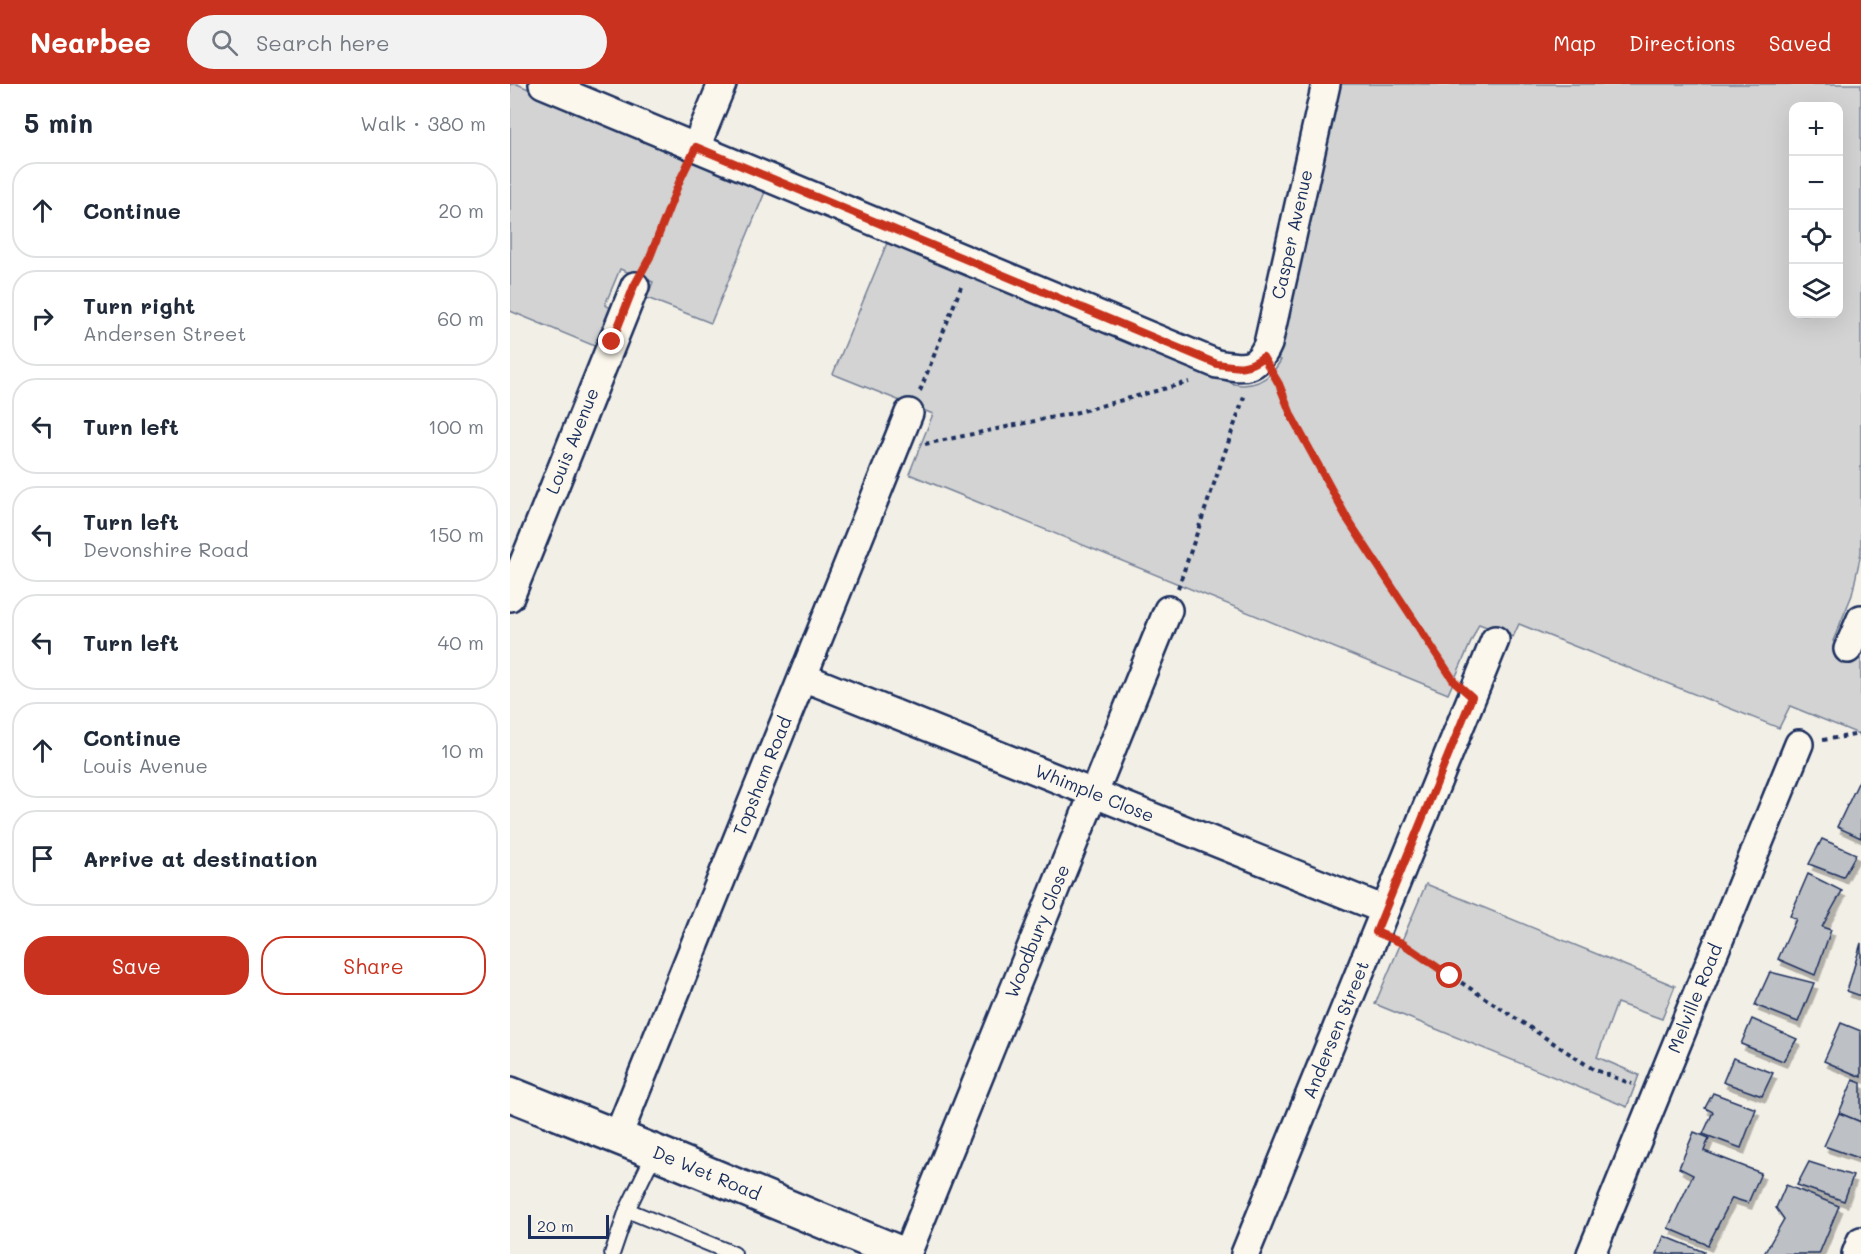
<!DOCTYPE html>
<html lang="en">
<head>
<meta charset="utf-8">
<style>
  body { margin:0; font-family:Mali,sans-serif; background:#f2f2f3; color:#1f2937 }
  .controls { position:absolute; right:18px; top:18px; display:grid; overflow:hidden; border-radius:12px; box-shadow:0 6px 24px #0002 }
  .controls button { width:54px; height:54px; display:grid; place-items:center; padding:0; border:0; border-bottom:2px solid #e0e1e3; background:#fff; color:#1f2937; font:30px sans-serif }
  .scale { position:absolute; left:18px; bottom:15px; width:81px; box-sizing:border-box; padding-left:6px; border:3px solid #1b2f5e; border-top:0; font-size:16px; line-height:21px; white-space:nowrap; color:#1b2f5e; -webkit-text-stroke:4px #fbf7ec; paint-order:stroke }
  .stop { position:absolute; width:18px; height:18px; margin:-14px; border:4px solid #c8321e; border-radius:50%; background:#fff }
  .stop.end { background:#c8321e; border-color:#fff; box-shadow:0 2px 6px #0008 }
  .list { margin:0; padding:0; list-style:none }
  h2 { display:flex; justify-content:space-between; align-items:center; height:78px; margin:0; padding:0 24px; font-size:26px }
  h2 small { font-size:20px; font-weight:400; color:#747a83 }
  .list li { display:grid; grid-template-columns:39px 1fr auto; gap:18px; align-items:center; box-sizing:border-box; height:96px; margin:0 12px 12px; padding:0 12px; border:2px solid #e0e1e3; border-radius:24px }
  .list b { display:block; font-size:22px; white-space:nowrap }
  .list p { margin:0; font-size:20px; white-space:nowrap; color:#747a83 }
  .list em { font-size:20px; font-style:normal; color:#747a83 }
  .actions { display:flex; gap:12px; padding:18px 24px }
  .actions a { flex:1; padding:14px 0; border:2px solid #c8321e; border-radius:24px; text-align:center; font-size:21px; color:#c8321e }
  .actions .main { background:#c8321e; color:#fff }
  .icon { flex:none; width:33px; height:33px; fill:none; stroke:currentColor; stroke-width:2; stroke-linecap:round; stroke-linejoin:round }
  .map { position:relative; flex:none; width:1351px; height:1170px; overflow:hidden }
  header { display:flex; align-items:center; gap:36px; box-sizing:border-box; height:84px; padding:0 30px; background:#c8321e; color:#fff }
  header strong { font-size:28px }
  nav { display:flex; gap:33px; margin-inline-start:auto; font-size:21px }
  .search { width:420px; height:54px; background:#f2f2f3; display:flex; align-items:center; gap:15px; box-sizing:border-box; padding:0 21px; border-radius:33px; color:#747a83; font-size:22px }
  main { display:flex }
  aside { flex:1; background:#fff }
  .map>svg:first-child { display:block }
  .green { fill:#d2d3d2; stroke:#768198; stroke-width:1.5; fill-rule:evenodd }
  .building { fill:#bdc0c4; stroke:#1b2f5e; stroke-width:1.5; filter:url(#shadow) }
  .lines { fill:none; stroke-linecap:round; stroke-linejoin:round }
  .service-casing { stroke:#1b2f5e; stroke-width:18 }
  .minor-casing { stroke:#1b2f5e; stroke-width:32 }
  .tertiary-casing { stroke:#1b2f5e; stroke-width:38 }
  .path { stroke:#1b2f5e; stroke-width:4; stroke-dasharray:4.5 4.5; stroke-linecap:butt }
  .service { stroke:#fbf7ec; stroke-width:14 }
  .minor { stroke:#fbf7ec; stroke-width:27 }
  .tertiary { stroke:#fbf7ec; stroke-width:33 }
  .route { stroke:#c8321e; stroke-width:8 }
  .labels { text-anchor:middle; stroke-width:5; stroke-linejoin:round; paint-order:stroke }
  .street-label { font-size:18px; fill:#1b2f5e; stroke:#fbf7ec }
</style>
</head>
<body>
<header>
<strong>Nearbee</strong>
<div class="search"><svg class="icon" aria-label="search" viewBox="0 0 24 24"><circle cx="10" cy="10" r="6"/><path d="M15 15l6 6"/></svg>Search here</div>
<nav><a>Map</a><a>Directions</a><a>Saved</a></nav>
</header>
<main>
<aside>
<h2>5 min<small>Walk · 380 m</small></h2>
<ul class="list">
<li><svg class="icon" aria-label="ahead" viewBox="0 0 24 24"><path d="M12 20V5M6 11l6-6 6 6"/></svg><div><b>Continue</b></div><em>20 m</em></li>
<li><svg class="icon" aria-label="right" viewBox="0 0 24 24"><path d="M7 20v-9h11M14 6l5 5-5 5"/></svg><div><b>Turn right</b><p>Andersen Street</p></div><em>60 m</em></li>
<li><svg class="icon" aria-label="left" viewBox="0 0 24 24"><path d="M17 20v-9H6M10 6l-5 5 5 5"/></svg><div><b>Turn left</b></div><em>100 m</em></li>
<li><svg class="icon" aria-label="left" viewBox="0 0 24 24"><path d="M17 20v-9H6M10 6l-5 5 5 5"/></svg><div><b>Turn left</b><p>Devonshire Road</p></div><em>150 m</em></li>
<li><svg class="icon" aria-label="left" viewBox="0 0 24 24"><path d="M17 20v-9H6M10 6l-5 5 5 5"/></svg><div><b>Turn left</b></div><em>40 m</em></li>
<li><svg class="icon" aria-label="ahead" viewBox="0 0 24 24"><path d="M12 20V5M6 11l6-6 6 6"/></svg><div><b>Continue</b><p>Louis Avenue</p></div><em>10 m</em></li>
<li><svg class="icon" aria-label="arrive" viewBox="0 0 24 24"><path d="M6 21V4h12l-3 4 3 4H6"/></svg><div><b>Arrive at destination</b></div></li>
</ul>
<div class="actions"><a class="main">Save</a><a>Share</a></div>
</aside>
<div class="map">
<svg width="1351" height="1170" viewBox="0 0 1351 1170">
  <defs>
    <filter id="shadow"><feDropShadow dx="3.5" dy="6" stdDeviation="0" flood-color="#0004"/></filter>
  </defs>
  <rect width="100%" height="100%" fill="#f2efe6"/>
  <filter id="ink" filterUnits="userSpaceOnUse"><feTurbulence type="fractalNoise" baseFrequency=".0167" numOctaves="2"/><feDisplacementMap in="SourceGraphic" scale="12" xChannelSelector="R" yChannelSelector="G"/><feConvolveMatrix kernelMatrix="1 2 1 2 8 2 1 2 1" color-interpolation-filters="sRGB"/></filter>
  <g filter="url(#ink)">
    <g class="green">
      <path d="M0 0H7L255 108 201 239 137 214 143 198 110 185 95 221 107 227 92 265 0 227Z"/>
      <path d="M812 0H1351V469L1342 511 1323 557 1351 572V651L1280 622 1269 644 1009 540 1003 553 969 540 938 610 399 390 423 330 323 290 377 159 724 300C745 304 760 295 771 276L751 268ZM1284 22H1328V230H1284Z"/>
      <path d="M916 800 1165 902 1152 935 1107 919 1087 973 1129 991 1117 1023 865 920Z"/>
    </g>
    <g class="building">
      <path d="M1349 697 1351 698V754L1327 743Z"/>
      <path d="M1312 755 1346 770 1333 793 1299 780Z"/>
      <path d="M1298 790 1332 807 1312 843 1321 846 1305 891 1268 875 1286 835 1280 832Z"/>
      <path d="M1351 859V912L1337 907Z"/>
      <path d="M1260 888 1304 899 1288 938 1245 921Z"/>
      <path d="M1242 935 1287 955 1273 977 1231 960Z"/>
      <path d="M1331 939 1351 947V993L1314 977Z"/>
      <path d="M1223 974 1263 989 1252 1012 1213 998Z"/>
      <path d="M1343 996 1351 999V1038L1329 1029Z"/>
      <path d="M1203 1009 1246 1025 1231 1064 1193 1050 1203 1028 1195 1024Z"/>
      <path d="M1329 1029 1351 1038V1071L1349 1074 1314 1062Z"/>
      <path d="M1184 1048 1199 1054 1194 1067 1251 1089 1238 1119 1222 1114 1198 1161 1158 1144 1183 1091 1169 1084Z"/>
      <path d="M1299 1078 1343 1092 1334 1117 1287 1101Z"/>
      <path d="M1276 1101 1329 1122 1309 1170H1254L1274 1135 1266 1124Z"/>
      <path d="M1154 1152 1194 1168 1193 1170H1147Z"/>
    </g>
    <g class="lines">
      <g class="service-casing">
        <g id="service">
          <path d="M117 1126 224 1170"/>
          <path d="M102 1170 117 1126 145 1068"/>
        </g>
      </g>
      <g class="minor-casing">
        <g id="minor">
          <path id="s1" d="M33 0 707 280C733 284 746 288 758 260L816 0"/>
          <path d="M186 63 212 0"/>
          <path id="s2" d="M0 513 125 202"/>
          <path d="M1338 565 1351 535"/>
          <path id="s3" d="M293 593 875 826"/>
          <path id="s4" d="M107 1054 399 329"/>
          <path id="s5" d="M397 1170 658 526"/>
          <path id="s6" d="M735 1170 985 556"/>
          <path id="s7" d="M1081 1170 1289 660"/>
          <path d="M1346 1170 1351 1157"/>
        </g>
      </g>
      <g class="tertiary-casing">
        <g id="tertiary">
          <path id="s8" d="M0 1010 145 1068 392 1170"/>
        </g>
      </g>
      <g class="path">
        <path d="M136 180 174 88"/>
        <path d="M766 296 782 333 838 436 942 594"/>
        <path d="M410 307 451 203"/>
        <path d="M415 360 568 328 679 298"/>
        <path d="M668 504 735 310"/>
        <path d="M1313 656 1351 650"/>
        <path d="M891 859 1083 985 1122 1000"/>
      </g>
      <use href="#service" class="service"/>
      <use href="#minor" class="minor"/>
      <use href="#tertiary" class="tertiary"/>
    </g>
  </g>
  <g class="lines" filter="url(#ink)">
    <path class="route" d="M102 258 124 202 140 173 170 96 186 63 707 280C727 283 736 286 753 273L769 300 782 333 838 436 944 597 962 613 866 848 892 859 940 892"/>
  </g>
  <g class="labels">
    <g class="street-label">
      <text dy="6" stroke="none"><textPath href="#s1" startOffset="904">Casper Avenue</textPath></text>
      <text dy="6" stroke="none"><textPath href="#s2" startOffset="168">Louis Avenue</textPath></text>
      <text dy="6" stroke="none"><textPath href="#s4" startOffset="390">Topsham Road</textPath></text>
      <text dy="6" stroke="none"><textPath href="#s3" startOffset="314">Whimple Close</textPath></text>
      <text dy="6" stroke="none"><textPath href="#s5" startOffset="348">Woodbury Close</textPath></text>
      <text dy="6" stroke="none"><textPath href="#s7" startOffset="276">Melville Road</textPath></text>
      <text dy="6" stroke="none"><textPath href="#s6" startOffset="242">Andersen Street</textPath></text>
      <text dy="6" stroke="none"><textPath href="#s8" startOffset="212">De Wet Road</textPath></text>
    </g>
  </g>
</svg>
<div class="controls">
<button>+</button>
<button>−</button>
<button><svg class="icon" aria-label="locate" viewBox="0 0 24 24"><circle cx="12" cy="12" r="6"/><path d="M12 2v4M12 18v4M2 12h4M18 12h4"/></svg></button>
<button><svg class="icon" aria-label="layers" viewBox="0 0 24 24"><path d="M12 4l9 5-9 5-9-5zM3 14l9 5 9-5"/></svg></button>
</div>
<div class="scale">20 m</div>
<div class="stop" style="left:940px;top:892px"></div>
<div class="stop end" style="left:102px;top:258px"></div>
</div>
</main>
</body>
</html>
